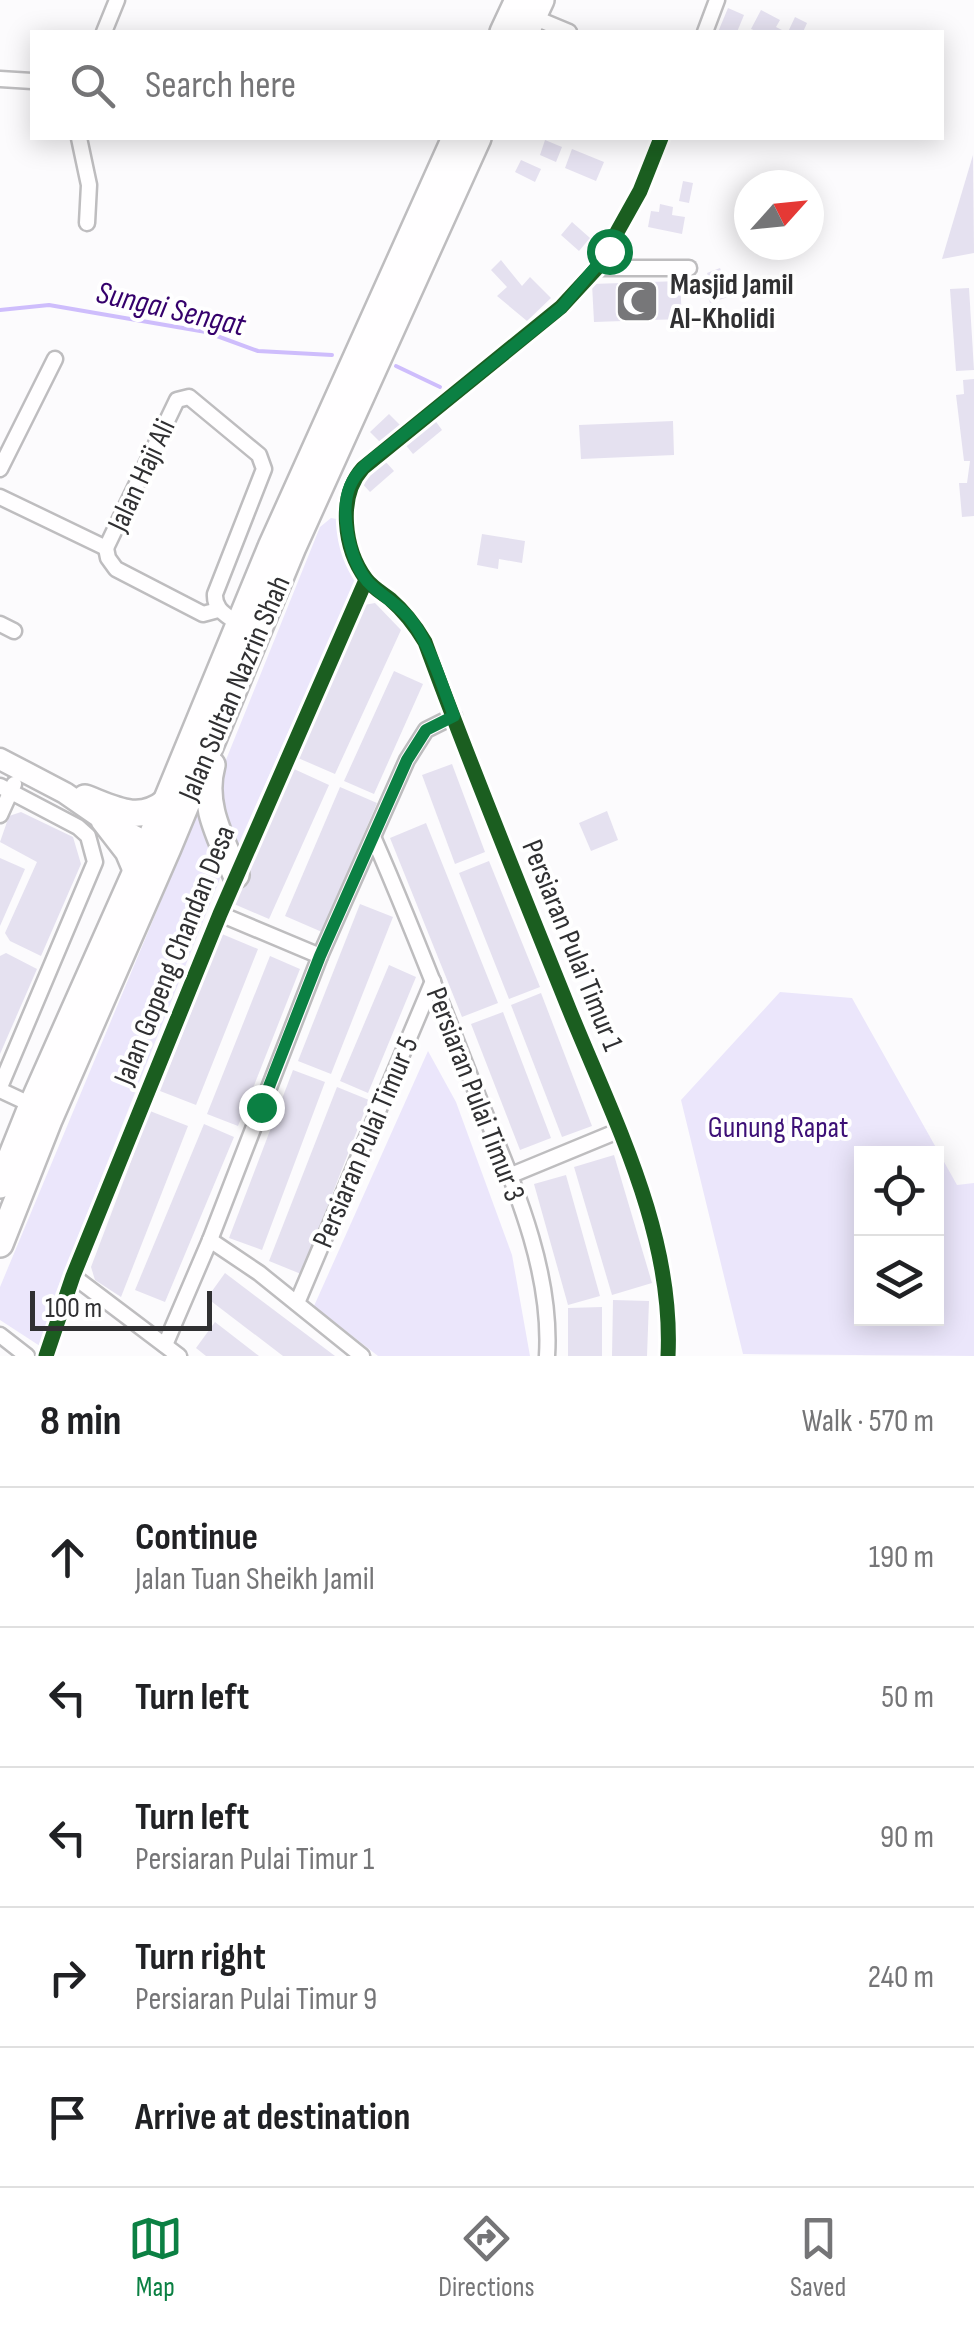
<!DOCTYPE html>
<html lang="en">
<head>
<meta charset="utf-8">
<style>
  body { margin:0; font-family:"Sofia Sans Condensed",sans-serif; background:#f2f2f2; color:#202124 }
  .controls { position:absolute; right:30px; bottom:30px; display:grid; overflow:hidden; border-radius:0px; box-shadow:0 5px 25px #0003 }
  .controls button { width:90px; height:90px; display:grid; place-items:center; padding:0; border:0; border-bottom:2px solid #e0e0e0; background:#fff; color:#202124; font:50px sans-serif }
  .compass { position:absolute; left:734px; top:170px; width:90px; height:90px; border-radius:50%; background:#fff; box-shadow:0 5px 25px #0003; rotate:63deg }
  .scale { position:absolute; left:30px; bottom:25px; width:182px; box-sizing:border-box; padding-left:10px; border:5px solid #303032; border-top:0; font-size:28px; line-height:35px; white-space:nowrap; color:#303032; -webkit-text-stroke:8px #fff; paint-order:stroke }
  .stop { position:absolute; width:30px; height:30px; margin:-22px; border:8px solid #0b8043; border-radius:50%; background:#fff }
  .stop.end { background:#0b8043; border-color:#fff; box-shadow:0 2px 10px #0008 }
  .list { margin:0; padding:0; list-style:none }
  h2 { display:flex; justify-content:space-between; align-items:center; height:130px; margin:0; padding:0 40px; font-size:42px }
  h2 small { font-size:32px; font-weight:400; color:#757577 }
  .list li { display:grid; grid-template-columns:65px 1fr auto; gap:30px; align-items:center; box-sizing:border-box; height:140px; padding:0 40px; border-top:2px solid #e0e0e0 }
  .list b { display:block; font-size:38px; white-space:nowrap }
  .list p { margin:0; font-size:32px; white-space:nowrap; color:#757577 }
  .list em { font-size:32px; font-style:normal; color:#757577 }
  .icon { flex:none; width:55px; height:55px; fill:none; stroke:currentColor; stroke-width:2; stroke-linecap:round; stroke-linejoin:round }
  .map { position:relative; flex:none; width:974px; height:1356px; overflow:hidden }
  .search { position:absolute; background:#fff; box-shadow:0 5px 25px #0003; left:30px; right:30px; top:30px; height:110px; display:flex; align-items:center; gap:25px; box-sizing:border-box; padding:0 35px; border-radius:0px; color:#757577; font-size:38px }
  .sheet { height:830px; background:#fff }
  nav { display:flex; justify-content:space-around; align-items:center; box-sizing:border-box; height:140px; border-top:2px solid #e0e0e0; background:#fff; font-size:28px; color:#757577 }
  nav a { display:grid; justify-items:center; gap:5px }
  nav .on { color:#0b8043 }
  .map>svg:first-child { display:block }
  .green { fill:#ebe6fb; fill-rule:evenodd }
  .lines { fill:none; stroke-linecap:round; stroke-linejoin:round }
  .stream { stroke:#cebdfc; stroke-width:4 }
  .building { fill:#e5e1f0 }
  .street-casing { stroke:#bebdbf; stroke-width:19 }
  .secondary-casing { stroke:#bebdbf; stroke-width:25 }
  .highway-casing { stroke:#bebdbf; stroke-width:30 }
  .street { stroke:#fffeff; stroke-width:14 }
  .secondary { stroke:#fffeff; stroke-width:20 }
  .highway { stroke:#fffeff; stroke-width:25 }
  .cycleway-casing { stroke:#fff; stroke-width:21 }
  .cycleway { stroke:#1b5e20; stroke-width:15 }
  .route { stroke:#0b8043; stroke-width:12 }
  .labels { text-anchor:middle; stroke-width:8; stroke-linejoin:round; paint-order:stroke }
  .poi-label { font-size:30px; font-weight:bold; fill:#303032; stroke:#fff; text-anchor:start }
  .street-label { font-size:30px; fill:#303032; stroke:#fff }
  .park-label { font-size:30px; fill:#3d1077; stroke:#fff }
  .water-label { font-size:32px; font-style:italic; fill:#35006c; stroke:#fff }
</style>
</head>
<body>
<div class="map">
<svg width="974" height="1356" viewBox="0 0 974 1356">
  <rect width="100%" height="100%" fill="#fcfbfd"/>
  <g class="green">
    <path d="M331 518 342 520 346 554 356 580 235 852 215 787 320 527Z"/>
    <path d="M201 805 225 866 54 1297 43 1348 0 1320V1287Z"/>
    <path d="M780 992 852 998 957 1185 974 1183V1356L743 1354 681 1100ZM862 1154H936V1318H862Z"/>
    <path d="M428 1051 456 1102 512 1255 530 1356H378L314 1306Z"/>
  </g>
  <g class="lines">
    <g class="stream">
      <path d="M0 310 49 305 206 332 258 351 332 355"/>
      <path d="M396 366 440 387"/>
    </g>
  </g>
  <g class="building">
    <path d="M728 8 744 15 737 32H718Z"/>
    <path d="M761 10 780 20 776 27 786 32H758L751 29Z"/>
    <path d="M795 17 807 23 803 32H788Z"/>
    <path d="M545 140 562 147 556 162 540 155Z"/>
    <path d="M572 149 604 162 596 181 565 168Z"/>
    <path d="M973 155 974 253 942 259Z"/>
    <path d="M521 160 541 169 535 182 515 172Z"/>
    <path d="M683 181 693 183 689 203 679 201Z"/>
    <path d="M660 204 673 207 672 215 685 217 682 234 648 227 651 211 659 212Z"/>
    <path d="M572 222 590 238 579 251 561 235Z"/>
    <path d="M501 260 522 286 530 277 551 298 527 321 497 296 507 287 491 270Z"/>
    <path d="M720 268 723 277 730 275 737 294 710 303 704 284 710 282 707 273Z"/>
    <path d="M680 281 682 319 594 322 592 284Z"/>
    <path d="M969 288 974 370 956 371 950 289Z"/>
    <path d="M974 379V516L962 517 959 483H967L970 461H964L956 395 964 394 963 380Z"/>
    <path d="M389 414 400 425 381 443 370 432Z"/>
    <path d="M434 419 442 430 413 454 404 443Z"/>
    <path d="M673 421 674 455 581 459 579 425Z"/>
    <path d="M384 460 394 471 370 492 360 481Z"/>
    <path d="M482 534 525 541 522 563 499 559 498 569 477 565Z"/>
    <path d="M375 603 401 630 335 774 298 758 364 605Z"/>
    <path d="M394 671 423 684 374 794 344 781Z"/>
    <path d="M452 764 485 852 455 864 422 775Z"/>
    <path d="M294 769 329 785 269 919 234 904Z"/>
    <path d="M340 787 377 803 322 932 285 916Z"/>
    <path d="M607 811 618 840 591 851 579 823Z"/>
    <path d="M21 812 73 837 81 864 41 956 10 941 5 933 37 862 0 842 9 816Z"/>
    <path d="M426 823 498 1003 462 1017 390 838Z"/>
    <path d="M0 858 25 869 0 926Z"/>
    <path d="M489 861 540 987 509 999 459 873Z"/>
    <path d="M360 904 393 917 331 1074 298 1061Z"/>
    <path d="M222 934 258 949 196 1105 160 1091Z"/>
    <path d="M6 953 37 969 0 1054V956Z"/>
    <path d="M270 956 300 969 238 1126 207 1114Z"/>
    <path d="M389 965 416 977 368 1093 340 1081Z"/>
    <path d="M541 993 592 1126 562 1137 511 1005Z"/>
    <path d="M503 1012 551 1138 520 1150 471 1024Z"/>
    <path d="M293 1070 325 1082 262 1250 229 1238Z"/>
    <path d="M337 1087 369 1100 301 1274 269 1261Z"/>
    <path d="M150 1111 188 1126 121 1297 95 1280 91 1267Z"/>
    <path d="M204 1124 234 1137 165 1302 135 1290Z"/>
    <path d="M614 1155 652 1283 612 1295 574 1167Z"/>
    <path d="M566 1175 600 1296 568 1305 534 1184Z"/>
    <path d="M225 1273 335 1356H283L207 1298Z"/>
    <path d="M613 1300 649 1301 647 1356H612Z"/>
    <path d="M602 1307V1356H568V1308Z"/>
    <path d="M215 1322 259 1356H206L196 1348Z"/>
  </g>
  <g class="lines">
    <g class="street-casing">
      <g id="street">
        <path d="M533 17 569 32"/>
        <path d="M104 32 117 0"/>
        <path d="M705 32 717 0"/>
        <path d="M0 79 32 81"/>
        <path d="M79 138 89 185 87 223"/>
        <path d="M661 138 640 191 597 268 561 307 363 468C337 497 344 549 366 579 372 587 382 593 390 599 405 612 415 625 425 642 470 765 520 887 569 1009 614 1120 674 1234 668 1356"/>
        <path d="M597 268H689"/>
        <path d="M0 469 55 359"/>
        <path d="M0 497 106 548 177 400 189 397 259 455 264 469 215 594C214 610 227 615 238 624"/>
        <path d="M106 548 108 558 116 569 203 614 218 610"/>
        <path d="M0 624 14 631"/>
        <path d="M0 786 78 827 88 836 95 862 0 1087"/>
        <path d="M0 815 14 784"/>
        <path d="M374 839C409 919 440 999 471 1079 505 1166 553 1261 547 1356"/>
        <path d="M220 914 320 956"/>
        <path d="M0 1090 32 1105"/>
        <path d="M509 1176 618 1131"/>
        <path d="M210 1240 259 1273 362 1356"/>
        <path d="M73 1276 179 1356"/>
        <path d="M297 1303 433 981"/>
        <path d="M0 1335 27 1356"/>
        <path d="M165 1345 210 1240 320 956 407 760 426 730 454 716"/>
        <path d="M46 1356 73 1276 220 914 366 580"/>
      </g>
    </g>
    <g class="secondary-casing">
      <path id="secondary" d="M0 759 65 793 104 820 148 843"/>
    </g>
    <g class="highway-casing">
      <g id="highway">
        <path d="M503 32 518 0"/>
        <path d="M526 32 541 0"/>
        <path d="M212 765C201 805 221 838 236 875"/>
        <path d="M85 798C114 809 139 824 166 802"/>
        <path d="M104 820 128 851 136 870"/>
        <path d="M0 1185 32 1105 153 833 271 547 455 138"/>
        <path d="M0 1244 49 1120 168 848 293 547 478 138"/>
      </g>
    </g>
    <use href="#street" class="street"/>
    <use href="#secondary" class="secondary"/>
    <use href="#highway" class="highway"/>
    <g class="cycleway-casing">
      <g id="cycleway">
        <path d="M661 138 640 191 597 268 561 307 363 468C337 497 344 549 366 579 372 587 382 593 390 599 405 612 415 625 425 642 470 765 520 887 569 1009 614 1120 674 1234 668 1356"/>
        <path d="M46 1356 73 1276 220 914 366 580"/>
      </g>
    </g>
    <use href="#cycleway" class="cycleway"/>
  </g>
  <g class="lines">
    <path class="route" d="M261 1107 320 956 407 760 426 730 454 716C442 686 432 650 414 624 402 606 382 597 368 582 350 561 339 512 350 486 357 469 374 458 388 447L561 308 609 251"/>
  </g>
  <defs>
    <g id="mosque-square" transform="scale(2.25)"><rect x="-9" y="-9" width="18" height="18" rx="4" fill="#777779" stroke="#fff"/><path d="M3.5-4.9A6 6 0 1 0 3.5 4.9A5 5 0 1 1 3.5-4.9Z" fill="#fff"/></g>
  </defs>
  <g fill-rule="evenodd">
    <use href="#mosque-square" x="637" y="301"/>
  </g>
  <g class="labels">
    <g class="poi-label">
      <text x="670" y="294">Masjid Jamil<tspan x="670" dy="34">Al-Kholidi</tspan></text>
    </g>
    <g class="street-label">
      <text transform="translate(141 475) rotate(-65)" y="10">Jalan Haji Ali</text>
      <text transform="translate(234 688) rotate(-67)" y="10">Jalan Sultan Nazrin Shah</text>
      <text transform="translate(573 945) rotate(68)" y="10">Persiaran Pulai Timur 1</text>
      <text transform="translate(174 955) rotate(-68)" y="10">Jalan Gopeng Chandan Desa</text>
      <text transform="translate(476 1094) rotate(69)" y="10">Persiaran Pulai Timur 3</text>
      <text transform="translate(365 1142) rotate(-67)" y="10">Persiaran Pulai Timur 5</text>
    </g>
    <g class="park-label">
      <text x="778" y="1137">Gunung Rapat</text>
    </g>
    <g class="water-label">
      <text transform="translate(171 308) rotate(13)" y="11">Sungai Sengat</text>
    </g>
  </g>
</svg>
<div class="controls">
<button><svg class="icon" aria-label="locate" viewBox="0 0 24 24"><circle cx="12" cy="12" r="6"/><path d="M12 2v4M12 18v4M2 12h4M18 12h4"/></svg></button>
<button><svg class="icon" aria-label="layers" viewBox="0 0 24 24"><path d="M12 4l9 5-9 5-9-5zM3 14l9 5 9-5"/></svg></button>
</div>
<svg class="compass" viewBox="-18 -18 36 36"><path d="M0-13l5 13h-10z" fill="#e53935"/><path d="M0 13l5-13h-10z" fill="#757577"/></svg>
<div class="scale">100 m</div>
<div class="stop" style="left:609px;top:251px"></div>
<div class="stop end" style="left:261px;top:1107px"></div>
<div class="search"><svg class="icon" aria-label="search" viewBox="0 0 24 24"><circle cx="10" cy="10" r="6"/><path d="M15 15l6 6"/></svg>Search here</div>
</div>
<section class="sheet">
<h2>8 min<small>Walk · 570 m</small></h2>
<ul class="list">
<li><svg class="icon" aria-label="ahead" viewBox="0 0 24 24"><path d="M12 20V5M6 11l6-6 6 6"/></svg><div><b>Continue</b><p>Jalan Tuan Sheikh Jamil</p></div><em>190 m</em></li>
<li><svg class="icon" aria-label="left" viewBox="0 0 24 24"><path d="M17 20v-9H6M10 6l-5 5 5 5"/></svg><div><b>Turn left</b></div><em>50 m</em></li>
<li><svg class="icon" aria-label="left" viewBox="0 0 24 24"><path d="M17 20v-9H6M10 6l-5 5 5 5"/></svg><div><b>Turn left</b><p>Persiaran Pulai Timur 1</p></div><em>90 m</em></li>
<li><svg class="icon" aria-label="right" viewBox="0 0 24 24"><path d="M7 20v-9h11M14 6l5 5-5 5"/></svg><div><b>Turn right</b><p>Persiaran Pulai Timur 9</p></div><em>240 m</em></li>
<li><svg class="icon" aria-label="arrive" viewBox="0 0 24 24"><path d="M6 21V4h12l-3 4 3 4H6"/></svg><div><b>Arrive at destination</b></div></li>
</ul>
</section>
<nav>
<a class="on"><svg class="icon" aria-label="map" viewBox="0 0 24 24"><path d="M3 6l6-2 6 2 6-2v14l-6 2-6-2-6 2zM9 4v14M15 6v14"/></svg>Map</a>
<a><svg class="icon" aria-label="directions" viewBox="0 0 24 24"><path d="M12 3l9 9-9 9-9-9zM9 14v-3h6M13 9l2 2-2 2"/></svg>Directions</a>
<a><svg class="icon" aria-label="saved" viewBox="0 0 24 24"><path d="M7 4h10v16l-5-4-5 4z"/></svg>Saved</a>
</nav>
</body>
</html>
